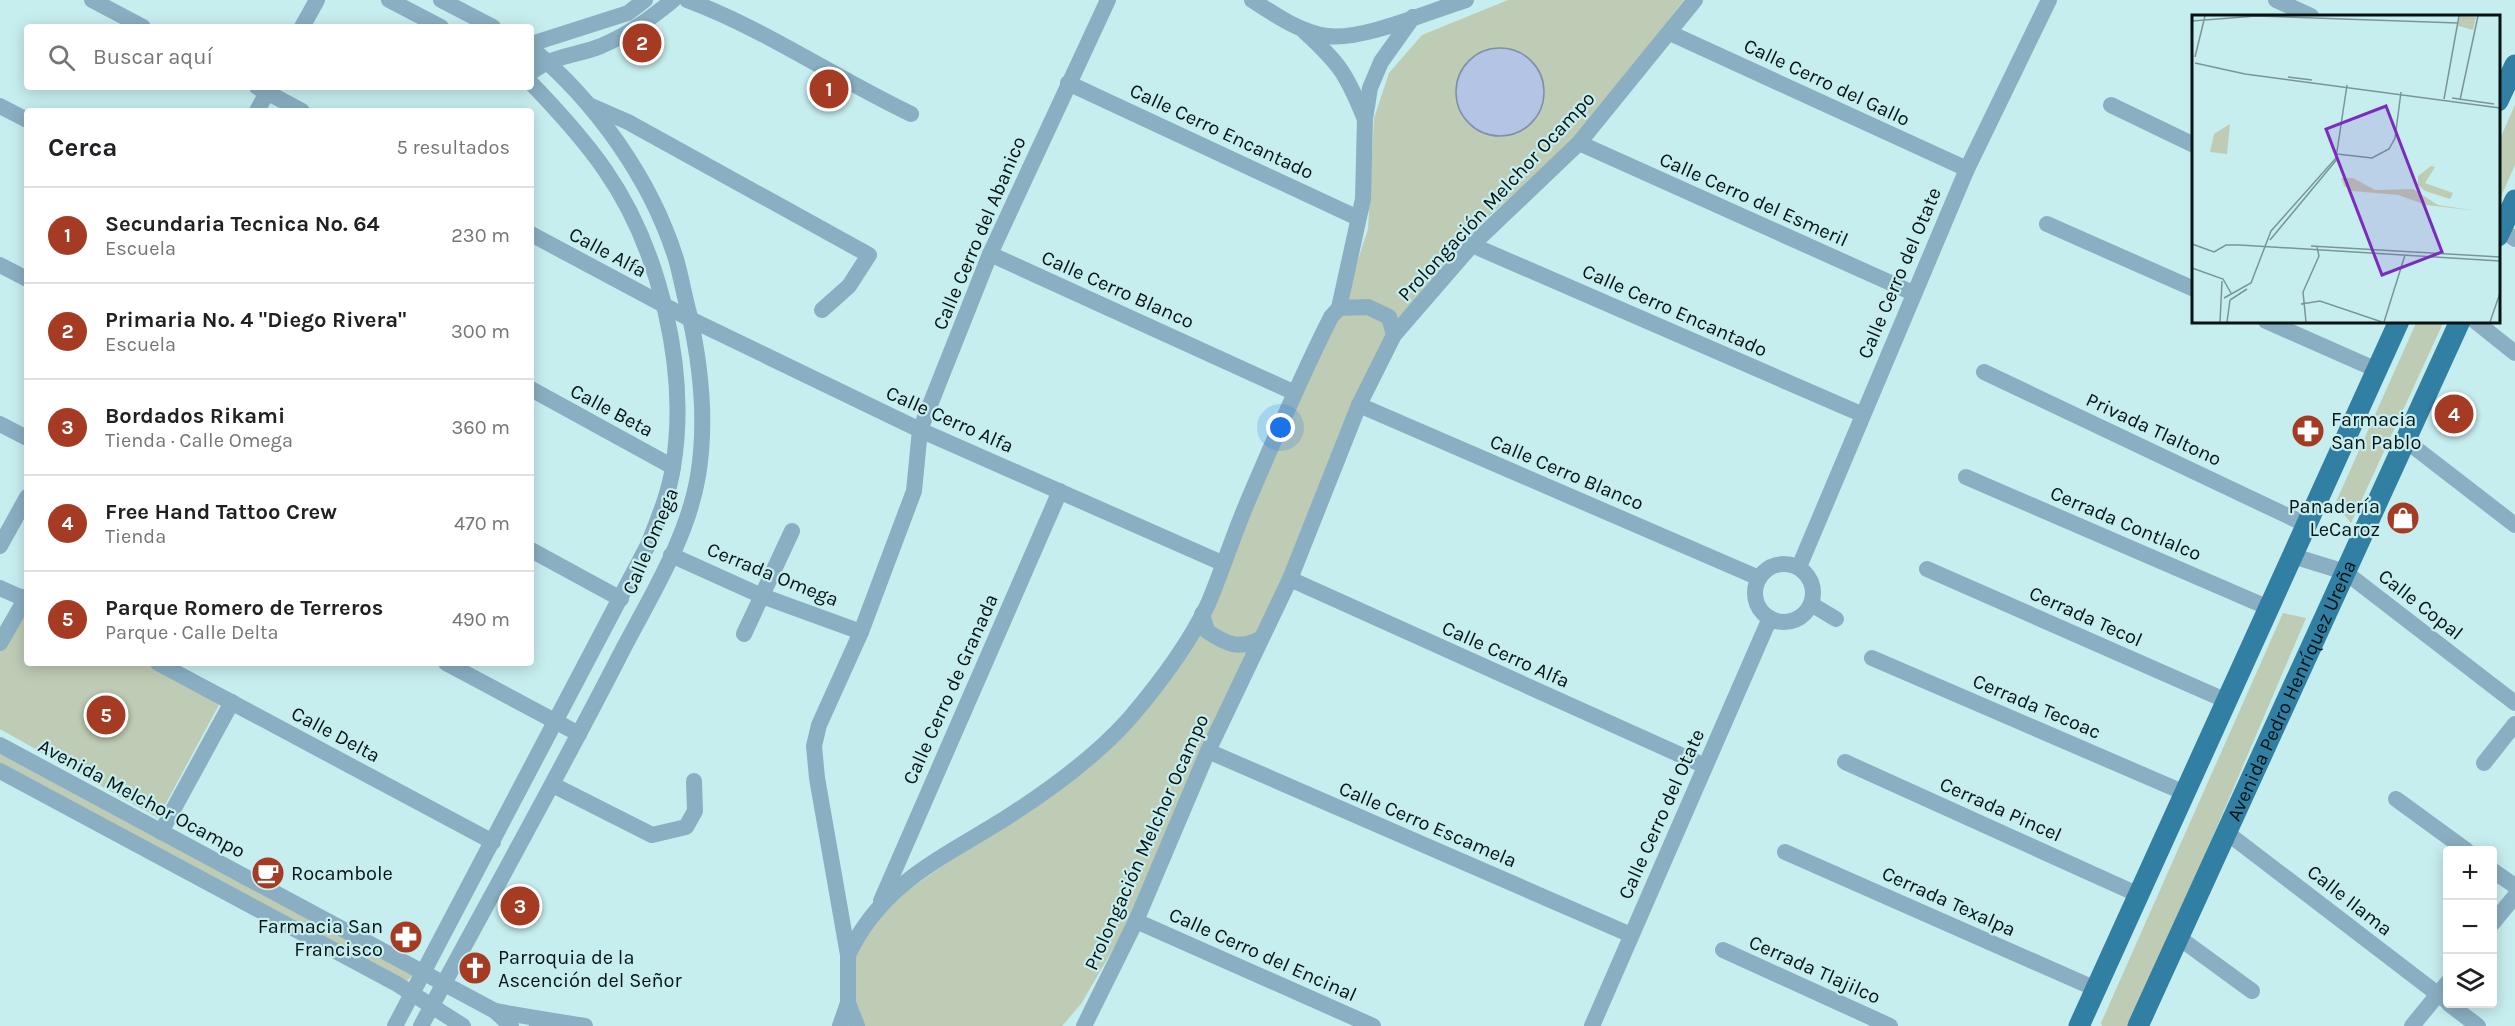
<!DOCTYPE html>
<html lang="es">
<head>
<meta charset="utf-8">
<style>
  body { margin:0; font-family:Karla,sans-serif; background:#f2f2f2; color:#202124 }
  .controls { position:absolute; right:18px; bottom:18px; display:grid; overflow:hidden; border-radius:6px; box-shadow:0 3px 15px #0003 }
  .controls button { width:54px; height:54px; display:grid; place-items:center; padding:0; border:0; border-bottom:2px solid #e0e0e0; background:#fff; color:#202124; font:30px sans-serif }
  .you { position:absolute; left:1281px; top:428px; width:21px; height:21px; margin:-15px; border:4px solid #fff; border-radius:50%; background:#1a73e8; box-shadow:0 0 0 9px #1a73e833 }
  .badge { display:grid; place-items:center; width:39px; height:39px; border-radius:50%; background:#a43b22; color:#fff; font-size:20px; font-weight:700 }
  .pin { position:absolute; translate:-50% -50%; border:3px solid #fff; box-shadow:0 2px 6px #0006 }
  .list { margin:0; padding:0; list-style:none }
  h2 { display:flex; justify-content:space-between; align-items:center; height:78px; margin:0; padding:0 24px; font-size:26px }
  h2 small { font-size:20px; font-weight:400; color:#757577 }
  .list li { display:grid; grid-template-columns:39px 1fr auto; gap:18px; align-items:center; box-sizing:border-box; height:96px; padding:0 24px; border-top:2px solid #e0e0e0 }
  .list b { display:block; font-size:22px; white-space:nowrap }
  .list p { margin:0; font-size:20px; white-space:nowrap; color:#757577 }
  .list em { font-size:20px; font-style:normal; color:#757577 }
  .icon { flex:none; width:33px; height:33px; fill:none; stroke:currentColor; stroke-width:2; stroke-linecap:round; stroke-linejoin:round }
  .map { position:relative; flex:none; width:2515px; height:1026px; overflow:hidden }
  .search { position:absolute; background:#fff; box-shadow:0 3px 15px #0003; left:24px; top:24px; width:510px; height:66px; display:flex; align-items:center; gap:15px; box-sizing:border-box; padding:0 21px; border-radius:6px; color:#757577; font-size:22px }
  .panel { position:absolute; background:#fff; box-shadow:0 3px 15px #0003; left:24px; top:108px; width:510px; height:558px; border-radius:6px }
  .map>svg:first-child { display:block }
  .green { fill:#becbb5 }
  .water { fill:#b4c4e4; stroke:#808fa5; stroke-width:1.5 }
  .lines { fill:none; stroke-linecap:round; stroke-linejoin:round }
  .minor { stroke:#8aafc2; stroke-width:16 }
  .major { stroke:#317fa3; stroke-width:21 }
  .labels { text-anchor:middle; stroke-width:4.5; stroke-linejoin:round; paint-order:stroke }
  .street-label { font-size:20px; fill:#051313; stroke:#c7eeef }
  .poi-label { font-size:20px; fill:#051313; stroke:#c7eeef; text-anchor:start }
  .inset-road { fill:none; stroke:#799697; stroke-width:1.5 }
  .view { fill:#7b2cbf; fill-opacity:0.15; stroke:#7b2cbf; stroke-width:3 }
  .inset-edge { fill:none; stroke:#051313; stroke-width:3 }
</style>
</head>
<body>
<div class="map">
<svg width="2515" height="1026" viewBox="0 0 2515 1026">
  <rect width="100%" height="100%" fill="#c7eeef"/>
  <g class="green">
    <path d="M1508 0H1684L1574 140 1466 237 1391 332 1291 567 1131 918 1081 1004 1062 1026H863L857 1011 853 981 858 942 884 907 1068 778 1175 665 1342 308 1368 229 1374 118 1389 73 1422 35Z"/>
    <path d="M2515 105V165L2499 201V141Z"/>
    <path d="M2417 321H2444L2351 523 2335 504Z"/>
    <path d="M2283 613 2306 618 2132 1026H2102L2101 1023Z"/>
    <path d="M20 617 27 619V663H147L221 701 158 818 0 729V652Z"/>
    <path d="M0 754 413 975 405 983 0 764Z"/>
  </g>
  <circle class="water" cx="1500" cy="92" r="44"/>
  <g class="lines">
    <g class="minor">
      <path d="M92 0 143 27"/>
      <path d="M389 0 441 27"/>
      <path d="M441 0 493 27"/>
      <path d="M687 0C765 29 835 78 911 114"/>
      <path d="M1252 0C1275 15 1300 32 1327 36 1362 41 1430 11 1466 0"/>
      <path d="M2276 0 2311 16"/>
      <path d="M302 27 317 0"/>
      <path d="M1304 31C1339 63 1346 73 1364 117"/>
      <path d="M1670 33 1967 169"/>
      <path d="M531 44 628 13 645 0"/>
      <path d="M531 72C554 55 576 56 601 46 629 34 650 19 673 0"/>
      <path d="M1068 83 1358 218"/>
      <path d="M257 87 302 111"/>
      <path d="M589 105 628 122 869 255 849 286 822 310"/>
      <path d="M2111 105 2194 145"/>
      <path d="M0 106 27 120"/>
      <path d="M257 111 270 87"/>
      <path d="M1579 143 1913 293"/>
      <path d="M2047 224 2194 289"/>
      <path d="M2501 229 2515 239"/>
      <path d="M531 234 690 319 920 430 1222 563"/>
      <path d="M1472 245 1861 414"/>
      <path d="M990 254 1293 392"/>
      <path d="M0 265 27 279"/>
      <path d="M1339 308 1368 307 1389 317 1394 335"/>
      <path d="M2266 321 2377 370"/>
      <path d="M2475 321 2515 353"/>
      <path d="M1984 372 2307 525"/>
      <path d="M531 389 673 467"/>
      <path d="M1359 405 1759 578"/>
      <path d="M0 424 27 438"/>
      <path d="M2405 440 2515 525"/>
      <path d="M1966 477 2269 608"/>
      <path d="M0 546 27 497"/>
      <path d="M531 550 621 599"/>
      <path d="M671 555 762 596 861 632"/>
      <path d="M2293 556 2345 572 2515 703"/>
      <circle cx="1784" cy="593" r="29"/>
      <path d="M1799 567 1967 169 2049 0"/>
      <path d="M1927 569 2227 701"/>
      <path d="M1290 579 1705 766"/>
      <path d="M0 588 27 600"/>
      <path d="M1811 604 1836 619"/>
      <path d="M1202 614 1207 631C1226 644 1239 650 1260 639"/>
      <path d="M744 634 792 531"/>
      <path d="M0 643 27 596"/>
      <path d="M1872 658 2185 793"/>
      <path d="M158 663 493 842"/>
      <path d="M446 663 579 734"/>
      <path d="M0 745 495 1011 511 1026"/>
      <path d="M1208 751 1631 935"/>
      <path d="M1845 762 2139 895"/>
      <path d="M2484 763 2515 724"/>
      <path d="M0 771 397 984 463 1026"/>
      <path d="M553 785 652 835 686 827 695 811 694 781"/>
      <path d="M2396 799 2466 850"/>
      <path d="M161 832 232 702"/>
      <path d="M2226 832 2448 1002"/>
      <path d="M1785 852 2096 989"/>
      <path d="M2492 870 2515 886"/>
      <path d="M881 901 1060 491"/>
      <path d="M1136 921 1373 1026"/>
      <path d="M2492 924 2515 896"/>
      <path d="M2178 937 2252 991"/>
      <path d="M1723 950 1890 1026"/>
      <path d="M848 955C883 881 945 857 1009 816 1051 789 1096 756 1129 719 1159 684 1188 646 1208 604 1222 571 1233 536 1247 503 1274 440 1300 378 1331 317L1339 308 1363 199 1365 119 1370 88 1381 62 1413 17"/>
      <path d="M848 1003 857 1026"/>
      <path d="M2449 1004 2478 1026"/>
      <path d="M495 1011 547 1020"/>
      <path d="M537 1025 547 1020 585 1026"/>
      <path d="M395 1026 648 545C658 519 669 494 673 467 689 371 660 249 605 170 583 138 557 110 531 83"/>
      <path d="M421 1026C487 903 555 782 619 657 648 600 687 541 698 476 707 422 701 366 689 313 684 295 681 276 676 259 651 179 595 101 531 48"/>
      <path d="M840 1026 848 1003V955L817 778 814 746 819 725 861 632 914 491 920 430 990 254 1108 0"/>
      <path d="M1084 1026 1136 921 1208 751 1290 579 1359 405 1394 335 1472 245 1579 143 1695 0"/>
      <path d="M1592 1026 1770 618"/>
      <path d="M2412 1026 2448 982"/>
    </g>
    <g class="major">
      <path d="M2498 101 2515 65"/>
      <path d="M2498 236 2515 200"/>
      <path d="M2079 1026 2399 321"/>
      <path id="s1" d="M2138 1026 2460 321"/>
    </g>
  </g>
  <defs>
    <g id="pharmacy-disc" transform="scale(1.725)"><circle r="9.5" fill="#a43b22" stroke="#c7eeef"/><path d="M-2-6h4v4h4v4h-4v4h-4v-4h-4v-4h4Z" fill="#fff"/></g>
    <g id="shop-disc" transform="scale(1.725)"><circle r="9.5" fill="#a43b22" stroke="#c7eeef"/><path d="M-5-2.5h2.3a2.7 3.5 0 0 1 5.4 0H5L5.5 6h-11ZM-1.5-2.5h3a1.5 2.3 0 0 0-3 0Z" fill="#fff"/></g>
    <g id="cafe-disc" transform="scale(1.725)"><circle r="9.5" fill="#a43b22" stroke="#c7eeef"/><path d="M-5.5-4.5H6V0H3Q3 3.5 0 3.5H-2.5Q-5.5 3.5-5.5 0ZM3-3.2v2h1.7v-2ZM-6 4.5H4V6H-6Z" fill="#fff"/></g>
    <g id="church-disc" transform="scale(1.725)"><circle r="9.5" fill="#a43b22" stroke="#c7eeef"/><path d="M-1.2-6h2.4v3.5h3.3v2.4h-3.3V6h-2.4V-.1h-3.3v-2.4h3.3Z" fill="#fff"/></g>
  </defs>
  <g fill-rule="evenodd">
    <use href="#pharmacy-disc" x="2308" y="431"/>
    <use href="#shop-disc" x="2403" y="518"/>
    <use href="#cafe-disc" x="268" y="873"/>
    <use href="#pharmacy-disc" x="406" y="937"/>
    <use href="#church-disc" x="475" y="968"/>
  </g>
  <g class="labels">
    <g class="street-label">
      <text transform="translate(1827 82) rotate(25)" y="7">Calle Cerro del Gallo</text>
      <text transform="translate(1222 131) rotate(25)" y="7">Calle Cerro Encantado</text>
      <text transform="translate(1496 196) rotate(-47)" y="7">Prolongación Melchor Ocampo</text>
      <text transform="translate(1754 199) rotate(24)" y="7">Calle Cerro del Esmeril</text>
      <text transform="translate(979 233) rotate(-67)" y="7">Calle Cerro del Abanico</text>
      <text transform="translate(608 252) rotate(28)" y="7">Calle Alfa</text>
      <text transform="translate(1899 273) rotate(-67)" y="7">Calle Cerro del Otate</text>
      <text transform="translate(1118 289) rotate(24)" y="7">Calle Cerro Blanco</text>
      <text transform="translate(1675 310) rotate(24)" y="7">Calle Cerro Encantado</text>
      <text transform="translate(612 410) rotate(28)" y="7">Calle Beta</text>
      <text transform="translate(950 419) rotate(24)" y="7">Calle Cerro Alfa</text>
      <text transform="translate(2154 429) rotate(25)" y="7">Privada Tlaltono</text>
      <text transform="translate(1567 472) rotate(23)" y="7">Calle Cerro Blanco</text>
      <text transform="translate(2126 523) rotate(23)" y="7">Cerrada Contlalco</text>
      <text transform="translate(650 541) rotate(-67)" y="7">Calle Omega</text>
      <text transform="translate(773 574) rotate(22)" y="7">Cerrada Omega</text>
      <text transform="translate(2421 604) rotate(38)" y="7">Calle Copal</text>
      <text transform="translate(2086 616) rotate(24)" y="7">Cerrada Tecol</text>
      <text transform="translate(1506 654) rotate(24)" y="7">Calle Cerro Alfa</text>
      <text transform="translate(950 689) rotate(-66)" y="7">Calle Cerro de Granada</text>
      <text dy="7" stroke="none"><textPath href="#s1" startOffset="369">Avenida Pedro Henríquez Ureña</textPath></text>
      <text transform="translate(2037 706) rotate(23)" y="7">Cerrada Tecoac</text>
      <text transform="translate(336 734) rotate(28)" y="7">Calle Delta</text>
      <text transform="translate(142 798) rotate(28)" y="7">Avenida Melchor Ocampo</text>
      <text transform="translate(2001 809) rotate(24)" y="7">Cerrada Pincel</text>
      <text transform="translate(1661 814) rotate(-66)" y="7">Calle Cerro del Otate</text>
      <text transform="translate(1428 824) rotate(23)" y="7">Calle Cerro Escamela</text>
      <text transform="translate(1146 842) rotate(-66)" y="7">Prolongación Melchor Ocampo</text>
      <text transform="translate(2350 900) rotate(38)" y="7">Calle Ilama</text>
      <text transform="translate(1949 901) rotate(24)" y="7">Cerrada Texalpa</text>
      <text transform="translate(1263 954) rotate(24)" y="7">Calle Cerro del Encinal</text>
      <text transform="translate(1815 969) rotate(24)" y="7">Cerrada Tlajilco</text>
    </g>
    <g class="poi-label">
      <text x="2331" y="426">Farmacia<tspan x="2331" dy="23">San Pablo</tspan></text>
      <text x="2380" y="513" text-anchor="end">Panadería<tspan x="2380" dy="23">LeCaroz</tspan></text>
      <text x="291" y="880">Rocambole</text>
      <text x="383" y="933" text-anchor="end">Farmacia San<tspan x="383" dy="23">Francisco</tspan></text>
      <text x="498" y="964">Parroquia de la<tspan x="498" dy="23">Ascención del Señor</tspan></text>
    </g>
  </g>
  <g transform="translate(2192 15)">
    <rect width="308" height="308" fill="#c7eeef"/>
    <path d="M268 1 284 2 281 15 266 11ZM38 109 35 139 18 137 22 119ZM239 151 243 152 233 168 261 178 258 184 233 176 226 170V161ZM149 163H161L183 175 221 174 246 190 286 196 234 190 206 180 160 176 152 171Z" fill="#becbb5"/>
    <path class="inset-road" d="M0 6 64 1 266 8M3 42 13 1M3 48 53 59 308 93M96 62 120 65M260 83 302 89M252 84 267 1M268 85 286 1M145 139 180 143 197 134 203 123 209 77M78 225 146 143M0 229 22 237 34 230H48L308 246M119 231 308 242M0 253 31 264 39 278M32 283 59 268 79 216 144 143 155 70M38 285 55 274M109 289 128 286 190 307M28 307 30 266M35 307 38 285M114 307 111 277 127 241 125 232M192 307 213 240M298 307 308 278"/>
    <path class="view" d="M194 91 250 237 190 260 134 114Z"/>
    <rect width="308" height="308" class="inset-edge"/>
  </g>
</svg>
<div class="controls">
<button>+</button>
<button>−</button>
<button><svg class="icon" aria-label="layers" viewBox="0 0 24 24"><path d="M12 4l9 5-9 5-9-5zM3 14l9 5 9-5"/></svg></button>
</div>
<div class="you"></div>
<div class="pin badge" style="left:829px;top:89px">1</div>
<div class="pin badge" style="left:642px;top:43px">2</div>
<div class="pin badge" style="left:520px;top:906px">3</div>
<div class="pin badge" style="left:2454px;top:414px">4</div>
<div class="pin badge" style="left:106px;top:715px">5</div>
<div class="search"><svg class="icon" aria-label="search" viewBox="0 0 24 24"><circle cx="10" cy="10" r="6"/><path d="M15 15l6 6"/></svg>Buscar aquí</div>
<section class="panel">
<h2>Cerca<small>5 resultados</small></h2>
<ul class="list">
<li><span class="badge">1</span><div><b>Secundaria Tecnica No. 64</b><p>Escuela</p></div><em>230 m</em></li>
<li><span class="badge">2</span><div><b>Primaria No. 4 &quot;Diego Rivera&quot;</b><p>Escuela</p></div><em>300 m</em></li>
<li><span class="badge">3</span><div><b>Bordados Rikami</b><p>Tienda · Calle Omega</p></div><em>360 m</em></li>
<li><span class="badge">4</span><div><b>Free Hand Tattoo Crew</b><p>Tienda</p></div><em>470 m</em></li>
<li><span class="badge">5</span><div><b>Parque Romero de Terreros</b><p>Parque · Calle Delta</p></div><em>490 m</em></li>
</ul>
</section>
</div>
</body>
</html>
